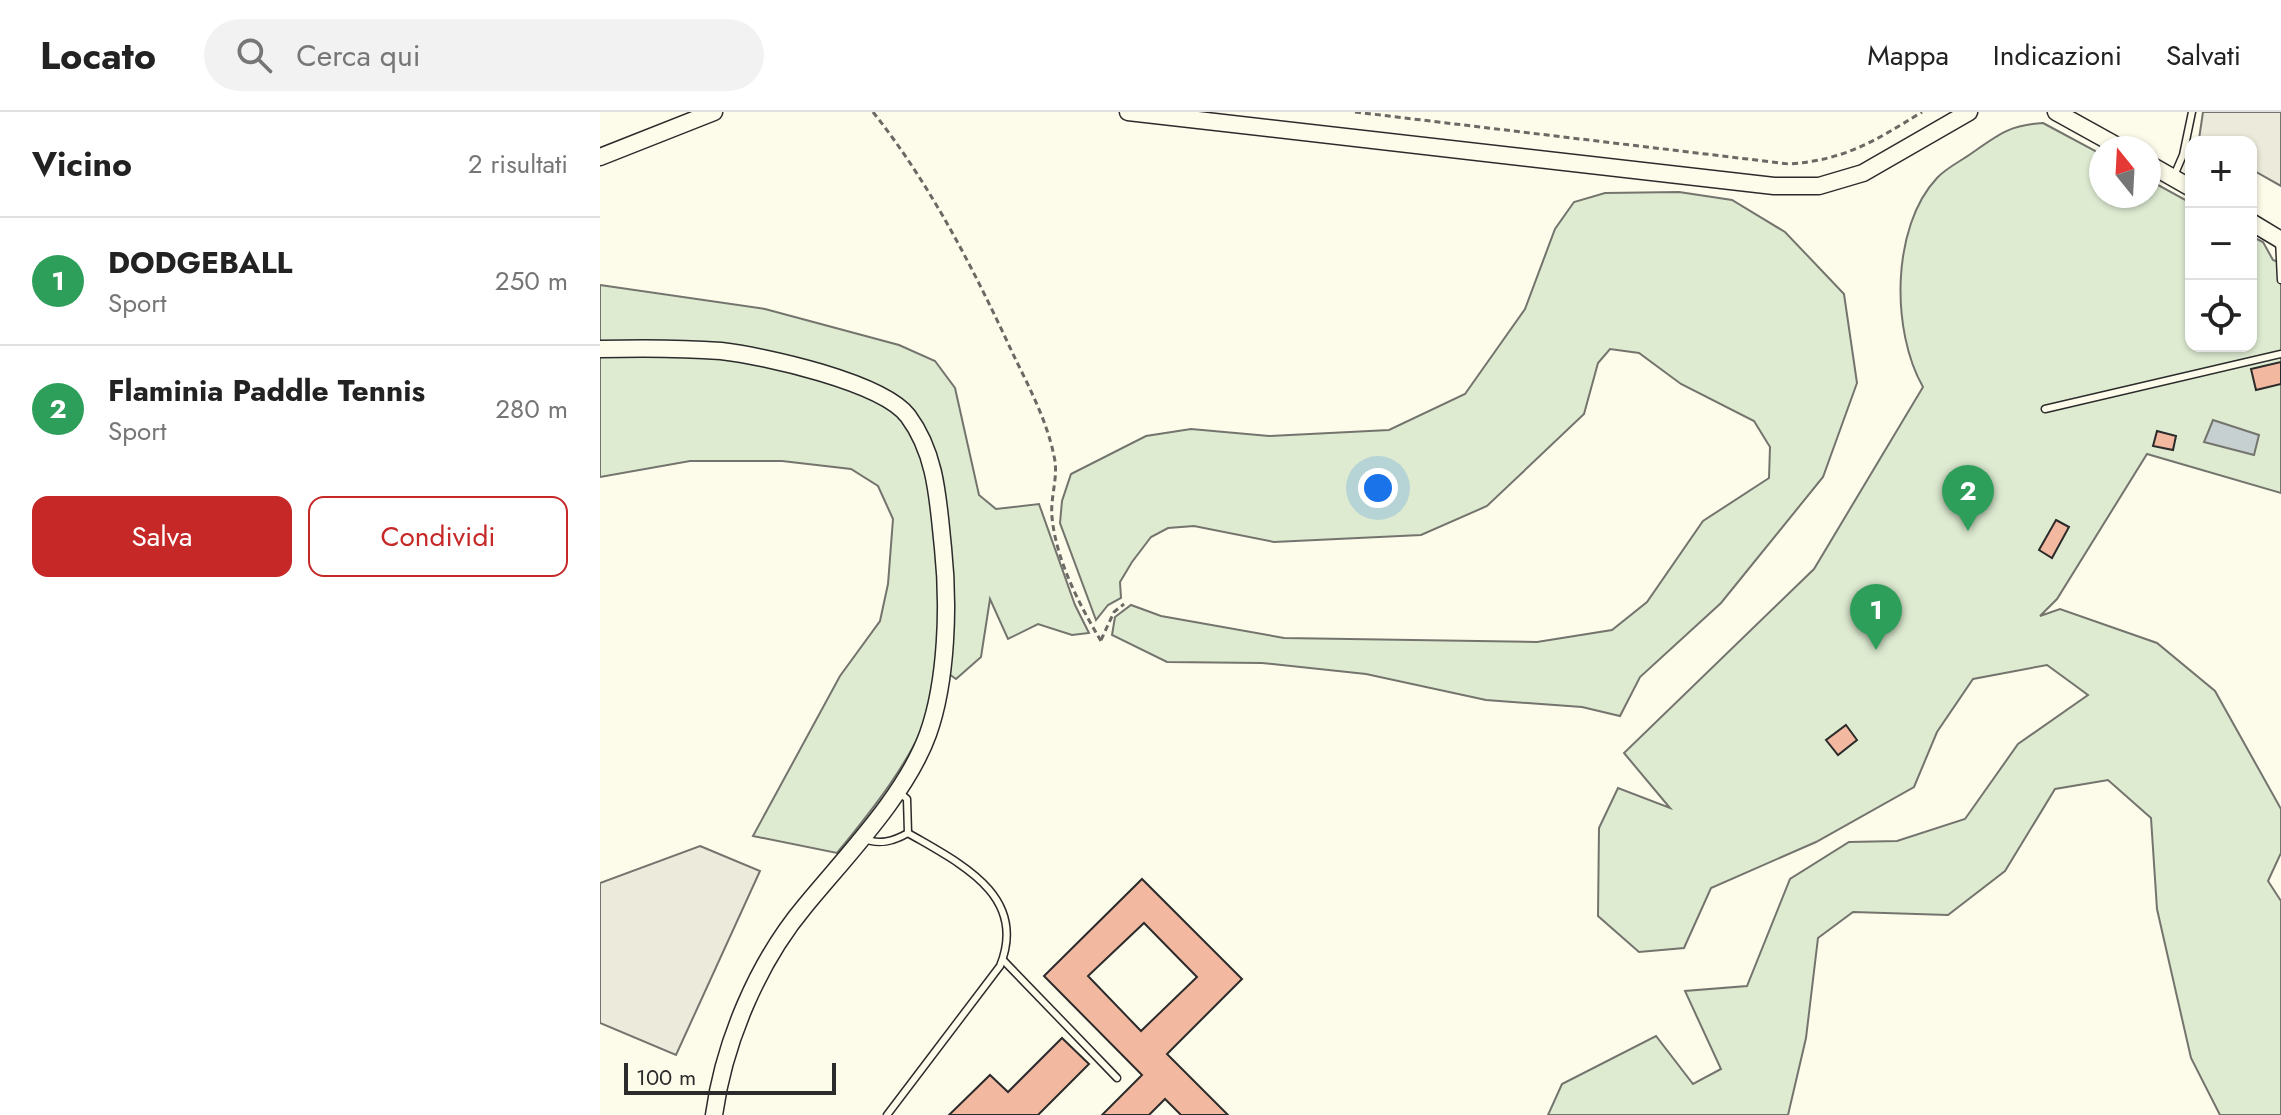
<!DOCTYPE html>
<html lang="it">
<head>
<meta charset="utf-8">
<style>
  body { margin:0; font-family:Jost,sans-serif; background:#f2f2f2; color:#222 }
  .controls { position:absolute; right:24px; top:24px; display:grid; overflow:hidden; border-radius:16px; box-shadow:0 2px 6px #0004 }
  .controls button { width:72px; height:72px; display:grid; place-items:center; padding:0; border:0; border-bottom:2px solid #e0e0e0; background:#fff; color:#222; font:40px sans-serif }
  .compass { position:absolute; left:1489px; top:24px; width:72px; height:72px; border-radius:50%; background:#fff; box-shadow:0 2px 6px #0004; rotate:342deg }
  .scale { position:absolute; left:24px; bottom:20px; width:212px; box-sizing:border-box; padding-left:8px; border:4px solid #2b2b2b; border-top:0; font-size:22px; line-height:28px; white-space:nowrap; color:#2b2b2b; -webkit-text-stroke:6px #fdfbea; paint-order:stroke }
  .you { position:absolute; left:778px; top:376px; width:28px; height:28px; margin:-20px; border:6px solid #fff; border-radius:50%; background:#1a73e8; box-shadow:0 0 0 12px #1a73e833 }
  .badge { display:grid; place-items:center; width:52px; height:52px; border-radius:50%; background:#c62828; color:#fff; font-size:26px; font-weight:700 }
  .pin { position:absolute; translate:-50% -66px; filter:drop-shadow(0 2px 4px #0008) }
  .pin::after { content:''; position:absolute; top:42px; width:28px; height:24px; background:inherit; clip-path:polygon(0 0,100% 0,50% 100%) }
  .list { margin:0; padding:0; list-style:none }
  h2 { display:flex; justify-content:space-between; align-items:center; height:104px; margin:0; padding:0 32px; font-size:34px }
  h2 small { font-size:26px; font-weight:400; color:#767676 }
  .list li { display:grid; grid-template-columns:52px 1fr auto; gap:24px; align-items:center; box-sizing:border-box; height:128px; padding:0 32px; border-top:2px solid #e0e0e0 }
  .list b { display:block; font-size:30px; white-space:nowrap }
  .list p { margin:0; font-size:26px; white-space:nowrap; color:#767676 }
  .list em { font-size:26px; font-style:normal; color:#767676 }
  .actions { display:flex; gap:16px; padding:24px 32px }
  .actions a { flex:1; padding:18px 0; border:2px solid #c62828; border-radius:16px; text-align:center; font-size:28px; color:#c62828 }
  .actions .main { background:#c62828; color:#fff }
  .icon { flex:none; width:44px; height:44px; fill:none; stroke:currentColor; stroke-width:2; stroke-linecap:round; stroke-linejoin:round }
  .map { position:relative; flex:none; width:1681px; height:1003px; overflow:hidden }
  header { display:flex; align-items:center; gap:48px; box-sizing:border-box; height:112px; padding:0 40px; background:#fff; border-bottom:2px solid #e0e0e0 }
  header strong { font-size:38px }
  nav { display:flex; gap:44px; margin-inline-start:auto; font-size:28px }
  .search { width:560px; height:72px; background:#f2f2f2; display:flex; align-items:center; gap:20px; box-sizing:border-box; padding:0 28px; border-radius:44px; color:#767676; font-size:30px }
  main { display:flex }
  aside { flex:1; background:#fff }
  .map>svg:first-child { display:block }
  .green { fill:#deebd1; stroke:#74746e; stroke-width:2 }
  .parking { fill:#eceadb; stroke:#74746e; stroke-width:2 }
  .water { fill:#c7d0d0; stroke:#74746e; stroke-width:2 }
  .building { fill:#f2b8a0; stroke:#2b2b2b; stroke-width:2; fill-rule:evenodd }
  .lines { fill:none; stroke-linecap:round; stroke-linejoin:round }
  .service-casing { stroke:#2b2b2b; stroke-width:9 }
  .tertiary-casing { stroke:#2b2b2b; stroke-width:19 }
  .path { stroke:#6a6964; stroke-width:3; stroke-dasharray:6 4; stroke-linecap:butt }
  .service { stroke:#fdfbea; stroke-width:6 }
  .tertiary { stroke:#fdfbea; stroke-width:16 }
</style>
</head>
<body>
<header>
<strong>Locato</strong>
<div class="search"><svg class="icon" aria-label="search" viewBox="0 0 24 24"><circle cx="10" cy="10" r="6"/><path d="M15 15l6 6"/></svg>Cerca qui</div>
<nav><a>Mappa</a><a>Indicazioni</a><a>Salvati</a></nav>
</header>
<main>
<aside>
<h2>Vicino<small>2 risultati</small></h2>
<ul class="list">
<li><span class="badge" style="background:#2e9e5b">1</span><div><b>DODGEBALL</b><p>Sport</p></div><em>250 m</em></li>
<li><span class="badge" style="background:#2e9e5b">2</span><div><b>Flaminia Paddle Tennis</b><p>Sport</p></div><em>280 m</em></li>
</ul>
<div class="actions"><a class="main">Salva</a><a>Condividi</a></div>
</aside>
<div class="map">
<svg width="1681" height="1003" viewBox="0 0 1681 1003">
  <rect width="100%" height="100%" fill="#fdfbea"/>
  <g class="green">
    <path d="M1443 11 1501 42V84H1549V68L1591 91V234H1651V124L1663 130 1673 148 1681 151V381L1547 342 1457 487 1440 504 1460 497 1557 531 1615 579 1681 697V741L1668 769 1681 789V1003H1620L1591 946 1557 797 1551 706 1508 668 1455 677 1405 759 1348 803 1253 800 1218 826 1206 926 1188 1003H948L962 972 1056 924 1093 972 1121 957 1085 879 1147 874 1190 767 1249 730 1297 729 1365 707 1418 632 1488 583 1447 553 1373 567 1337 620 1314 675 1216 730 1111 776 1084 836 1039 840 998 804 999 716 1018 676 1070 696 1024 641 1214 457 1323 275C1291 219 1291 115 1337 66 1346 56 1361 49 1372 41 1399 22 1410 13 1443 11Z"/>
    <path d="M1079 80 1132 88 1185 120 1244 182 1257 271 1223 365 1121 491 1040 565 1020 604 982 595 886 588 766 562 662 551 567 550 512 523 515 505 531 493 561 504 684 526 937 530 1012 518 1047 490 1103 409 1169 366 1170 335 1154 309 1081 272 1039 241 1010 237 998 251 984 302 887 394 821 423 674 430 594 414 568 416 551 425 532 450 520 470 521 486 508 493 496 508 460 411 462 389 471 362 546 324 591 317 669 324 789 318 865 282 925 197 955 117 974 90 1005 81Z"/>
    <path d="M0 173 165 197 299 233 335 249 355 276 379 383 396 397 439 392 475 493 489 521 472 523 438 512 408 527 390 487 381 545 356 567 335 552C333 566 333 582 330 595 316 644 269 702 237 741L153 724 240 564 280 509 288 472 293 407 278 374 251 357 182 349H90L0 365Z"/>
  </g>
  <g class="parking">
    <path d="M1603 0H1681V74L1651 57V30L1599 27Z"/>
    <path d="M100 734 160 759 76 943 0 911V771Z"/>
  </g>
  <path class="water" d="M1613 308 1659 323 1654 343 1604 330Z"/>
  <g class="building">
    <path d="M1681 250V272L1656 278 1651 257Z"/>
    <path d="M1557 319 1576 324 1573 338 1553 334Z"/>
    <path d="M1456 408 1469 415 1452 446 1439 438Z"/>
    <path d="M1246 613 1257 628 1238 643 1226 628Z"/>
    <path d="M542 767 642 867 567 942 628 1003H581L565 987 549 1003H502L542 963 444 864ZM544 811 597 865 541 919 488 864Z"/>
    <path d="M462 926 489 952 438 1003H349L390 963 408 980Z"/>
  </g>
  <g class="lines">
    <g class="service-casing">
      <g id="service">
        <path d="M1573 66 1583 43 1592 0"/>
        <path d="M1679 127 1681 168"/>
        <path d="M1445 297 1681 242"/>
        <path d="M263 726C279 734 294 729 308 721L307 687 300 681"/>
        <path d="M403 848 517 966"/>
        <path d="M287 1003 400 854C429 783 359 751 308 721"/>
      </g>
    </g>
    <g class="tertiary-casing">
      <g id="tertiary">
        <path d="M528 0 1174 74H1219L1263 61 1369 0"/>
        <path d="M1456 0 1521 36"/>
        <path d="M0 45 114 0"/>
        <path d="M1549 52 1591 76"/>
        <path d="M1651 110 1681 128"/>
        <path d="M0 237C40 236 81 236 121 239 164 244 282 270 308 304 337 343 338 390 343 436 349 492 347 569 328 622 306 683 246 744 205 794 158 850 124 930 114 1003"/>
      </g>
    </g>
    <g class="path">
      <path d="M273 0C331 73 374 158 413 242 429 275 447 309 454 344 459 365 450 384 452 405 456 448 479 492 501 529"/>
      <path d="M755 0 1189 52C1245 48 1275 29 1322 0"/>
      <path d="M501 528 514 500 524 492"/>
    </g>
    <use href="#service" class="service"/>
    <use href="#tertiary" class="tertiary"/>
  </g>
</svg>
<div class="controls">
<button>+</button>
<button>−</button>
<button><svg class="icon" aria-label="locate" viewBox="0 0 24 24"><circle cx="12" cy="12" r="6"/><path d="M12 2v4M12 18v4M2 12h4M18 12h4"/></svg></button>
</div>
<svg class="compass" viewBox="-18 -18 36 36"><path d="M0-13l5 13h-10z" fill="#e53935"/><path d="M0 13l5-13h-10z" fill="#767676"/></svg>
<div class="scale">100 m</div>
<div class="you"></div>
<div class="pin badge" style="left:1276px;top:538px;background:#2e9e5b">1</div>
<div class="pin badge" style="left:1368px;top:419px;background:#2e9e5b">2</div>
</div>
</main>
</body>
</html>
